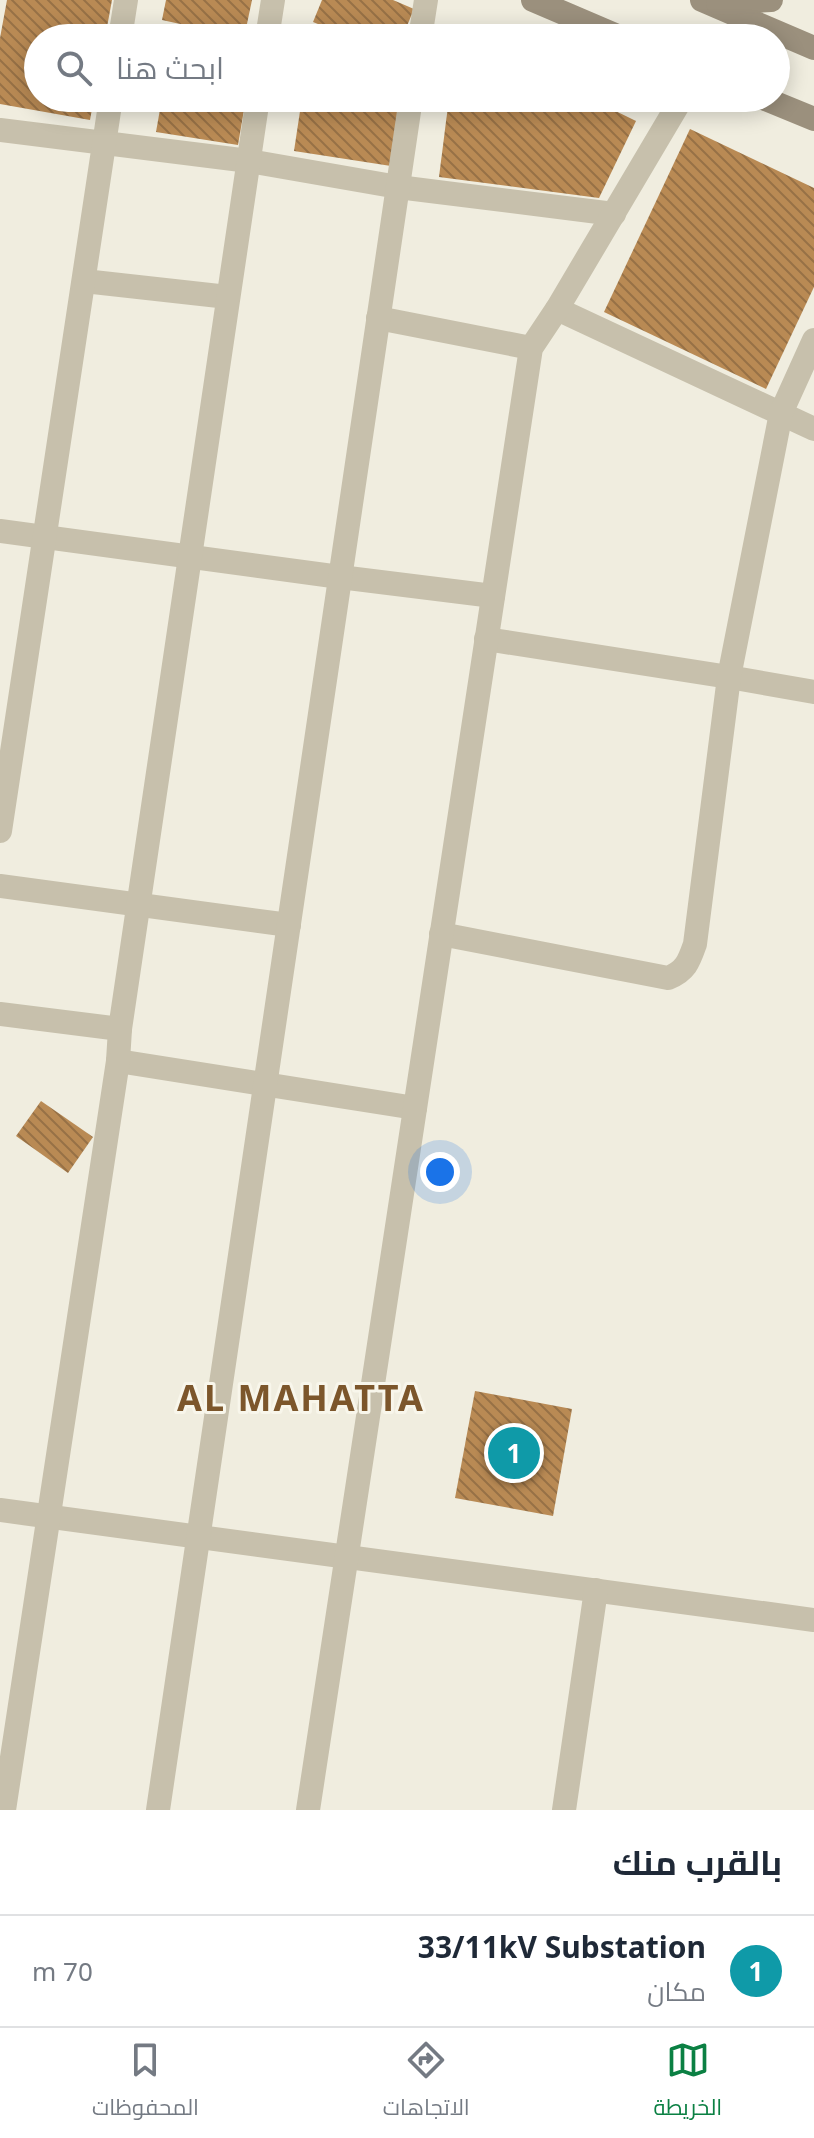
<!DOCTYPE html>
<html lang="ar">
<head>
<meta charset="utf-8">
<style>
  body { margin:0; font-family:"Noto Sans",Cairo,sans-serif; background:#f2f2f3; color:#1f2937; direction:rtl }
  .you { position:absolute; left:440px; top:1172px; width:28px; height:28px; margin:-20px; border:6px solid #fff; border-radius:50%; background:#1a73e8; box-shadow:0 0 0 12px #1a73e833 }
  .badge { display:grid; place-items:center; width:52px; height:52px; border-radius:50%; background:#0b8043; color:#fff; font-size:26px; font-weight:700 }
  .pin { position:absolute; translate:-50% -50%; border:4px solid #fff; box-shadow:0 2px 8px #0006 }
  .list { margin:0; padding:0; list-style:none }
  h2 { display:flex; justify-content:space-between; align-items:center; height:104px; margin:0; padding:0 32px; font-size:34px }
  h2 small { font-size:26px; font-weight:400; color:#747a83 }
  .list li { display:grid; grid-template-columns:52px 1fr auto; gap:24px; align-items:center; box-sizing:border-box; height:112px; padding:0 32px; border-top:2px solid #e0e1e3 }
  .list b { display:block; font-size:30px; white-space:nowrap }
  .list p { margin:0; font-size:26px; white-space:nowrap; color:#747a83 }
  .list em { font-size:26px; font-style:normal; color:#747a83 }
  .icon { flex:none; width:44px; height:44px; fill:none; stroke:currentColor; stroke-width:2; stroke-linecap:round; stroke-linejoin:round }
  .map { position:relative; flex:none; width:814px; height:1810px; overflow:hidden; direction:ltr }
  .search { position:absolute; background:#fff; box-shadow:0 4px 20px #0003; left:24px; right:24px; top:24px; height:88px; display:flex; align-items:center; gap:20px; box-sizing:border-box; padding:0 28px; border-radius:44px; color:#747a83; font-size:30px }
  .sheet { height:216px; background:#fff }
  nav { display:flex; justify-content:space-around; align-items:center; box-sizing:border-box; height:112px; border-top:2px solid #e0e1e3; background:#fff; font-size:22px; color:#747a83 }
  nav a { display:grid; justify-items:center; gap:4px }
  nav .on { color:#0b8043 }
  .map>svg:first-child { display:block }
  .building { fill:url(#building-back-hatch) }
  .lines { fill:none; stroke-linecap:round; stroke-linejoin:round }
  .street { stroke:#c7c0ac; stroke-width:24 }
  .secondary { stroke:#9b907d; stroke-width:24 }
  .labels { text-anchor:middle; stroke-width:6; stroke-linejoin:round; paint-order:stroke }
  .district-label { font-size:36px; font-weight:bold; letter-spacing:2px; fill:#7c562b; stroke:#f8f6eb }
</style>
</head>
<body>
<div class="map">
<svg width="814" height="1810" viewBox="0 0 814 1810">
  <defs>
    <pattern id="building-back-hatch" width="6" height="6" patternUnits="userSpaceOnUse" patternTransform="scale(2)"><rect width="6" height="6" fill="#b98a54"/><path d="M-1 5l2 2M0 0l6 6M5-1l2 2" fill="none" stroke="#977146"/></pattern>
  </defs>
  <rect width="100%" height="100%" fill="#f0eddf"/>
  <g class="building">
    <path d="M7 0H112L105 38H38V98H94L90 120 0 104V38Z"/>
    <path d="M166 0H252L244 38 162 20Z"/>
    <path d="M322 0H393L414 9 402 38H352L313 22Z"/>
    <path d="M162 98H246L238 145 156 132Z"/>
    <path d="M302 98H401L391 166 294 151Z"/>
    <path d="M449 98H589L636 121 599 198 439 177Z"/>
    <path d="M690 129 814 188V287L766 389 604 312Z"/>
    <path d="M41 1101 93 1137 68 1173 16 1136Z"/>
    <path d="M475 1391 572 1409 553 1516 455 1498Z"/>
  </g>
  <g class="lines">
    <g class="street">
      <path d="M120 38 126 0"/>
      <path d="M267 38 273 0"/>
      <path d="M420 38 426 0"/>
      <path d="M0 130 249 161 398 187 614 214"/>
      <path d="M84 281 228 297"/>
      <path d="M557 309 814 429"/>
      <path d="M378 318 531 348"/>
      <path d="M0 531 340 577 493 596"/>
      <path d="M486 639 729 677 814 692"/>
      <path d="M0 831 111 98"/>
      <path d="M0 886 289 925"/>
      <path d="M441 934 668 978C686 971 689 961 695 944L729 677 781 413 814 340"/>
      <path d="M0 1014 120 1029"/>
      <path d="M118 1061 415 1108"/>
      <path d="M0 1510 814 1620"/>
      <path d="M4 1810 118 1061 120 1029 258 98"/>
      <path d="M158 1810 411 98"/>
      <path d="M308 1810 531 348 557 309 682 98"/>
      <path d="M564 1810 596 1590"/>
    </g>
    <g class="secondary">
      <path d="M533 0 622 38"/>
      <path d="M702 0 814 48"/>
      <path d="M718 3 771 0"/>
      <path d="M763 98 814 119"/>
    </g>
  </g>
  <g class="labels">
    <g class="district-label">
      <text x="301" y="1411">AL MAHATTA</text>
    </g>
  </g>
</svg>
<div class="you"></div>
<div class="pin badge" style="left:514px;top:1453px;background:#0f9aa8">1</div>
<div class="search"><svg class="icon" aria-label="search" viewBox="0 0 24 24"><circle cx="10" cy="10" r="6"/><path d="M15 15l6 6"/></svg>ابحث هنا</div>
</div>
<section class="sheet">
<h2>بالقرب منك<small></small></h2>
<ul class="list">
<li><span class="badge" style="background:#0f9aa8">1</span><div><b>33/11kV Substation</b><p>مكان</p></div><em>70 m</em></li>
</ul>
</section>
<nav>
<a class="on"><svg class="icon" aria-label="map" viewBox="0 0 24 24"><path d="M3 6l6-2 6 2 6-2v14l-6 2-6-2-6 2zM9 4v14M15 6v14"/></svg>الخريطة</a>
<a><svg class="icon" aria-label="directions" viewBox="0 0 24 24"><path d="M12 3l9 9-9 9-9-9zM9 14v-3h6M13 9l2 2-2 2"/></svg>الاتجاهات</a>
<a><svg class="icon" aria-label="saved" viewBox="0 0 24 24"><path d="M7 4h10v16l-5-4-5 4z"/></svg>المحفوظات</a>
</nav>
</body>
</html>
